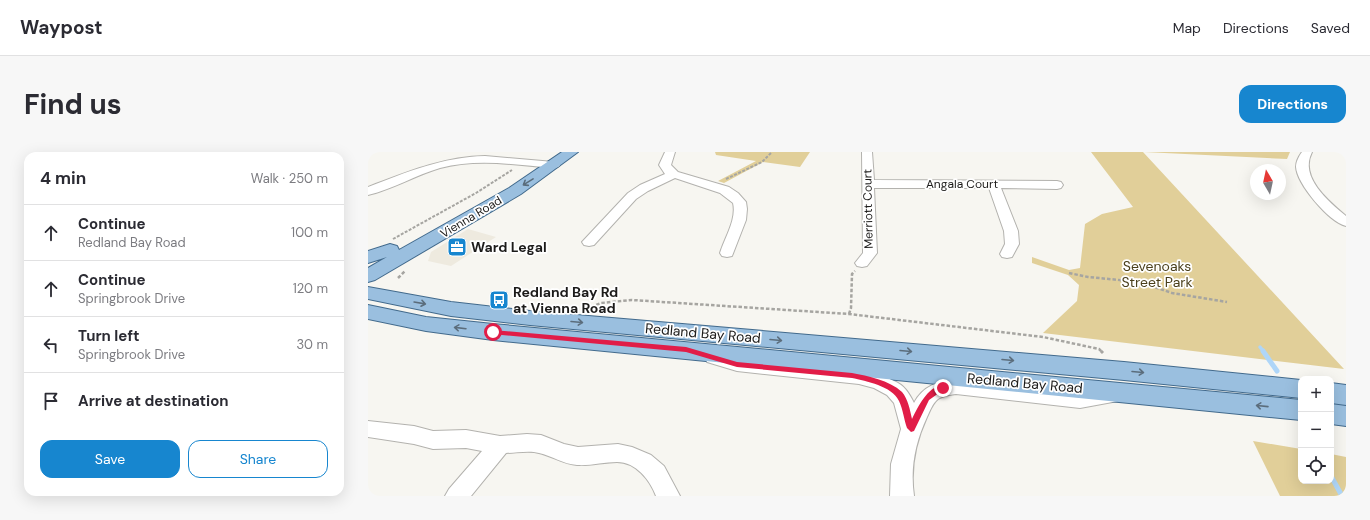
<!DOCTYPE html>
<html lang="en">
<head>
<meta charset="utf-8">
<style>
  body { margin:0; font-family:"DM Sans",sans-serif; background:#f7f7f7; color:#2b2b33 }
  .controls { position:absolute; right:12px; bottom:12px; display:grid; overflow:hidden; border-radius:8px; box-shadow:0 4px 16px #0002 }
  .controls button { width:36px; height:36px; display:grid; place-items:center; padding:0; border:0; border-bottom:1px solid #e1e1e2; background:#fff; color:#2b2b33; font:20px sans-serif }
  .compass { position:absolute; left:882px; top:12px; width:36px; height:36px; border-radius:50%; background:#fff; box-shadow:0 4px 16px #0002; rotate:351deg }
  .stop { position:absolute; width:12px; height:12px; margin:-9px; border:3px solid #e11d48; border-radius:50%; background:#fff }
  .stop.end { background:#e11d48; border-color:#fff; box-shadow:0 1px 4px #0008 }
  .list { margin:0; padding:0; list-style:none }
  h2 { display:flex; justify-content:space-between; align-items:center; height:52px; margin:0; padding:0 16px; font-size:17px }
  h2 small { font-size:13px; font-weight:400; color:#7c7c81 }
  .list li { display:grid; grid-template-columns:26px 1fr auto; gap:12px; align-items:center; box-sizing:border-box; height:56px; padding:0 16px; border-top:1px solid #e1e1e2 }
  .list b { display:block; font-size:15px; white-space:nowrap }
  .list p { margin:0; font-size:13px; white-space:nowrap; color:#7c7c81 }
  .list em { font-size:13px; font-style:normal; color:#7c7c81 }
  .actions { display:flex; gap:8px; padding:12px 16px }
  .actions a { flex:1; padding:9px 0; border:1px solid #1786cf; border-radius:12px; text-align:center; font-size:14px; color:#1786cf }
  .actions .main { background:#1786cf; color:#fff }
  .icon { flex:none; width:22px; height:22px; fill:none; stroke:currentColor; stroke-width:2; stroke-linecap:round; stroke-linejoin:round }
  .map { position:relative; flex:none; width:978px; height:344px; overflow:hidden; border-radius:12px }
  header { display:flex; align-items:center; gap:24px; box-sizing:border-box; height:56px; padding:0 20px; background:#fff; border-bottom:1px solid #e1e1e2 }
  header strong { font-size:19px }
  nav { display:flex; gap:22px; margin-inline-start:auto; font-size:14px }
  .intro { display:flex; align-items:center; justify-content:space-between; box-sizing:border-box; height:96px; padding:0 24px }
  h1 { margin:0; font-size:28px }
  .button { padding:10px 18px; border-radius:12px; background:#1786cf; color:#fff; font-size:14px; font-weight:700 }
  main { display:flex; gap:24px; padding:0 24px }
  aside { flex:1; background:#fff; border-radius:12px; box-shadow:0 4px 16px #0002 }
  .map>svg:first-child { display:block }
  .built { fill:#eeeadf }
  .green { fill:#e1cf99 }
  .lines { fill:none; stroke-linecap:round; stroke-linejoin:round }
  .stream-far1 { stroke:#afd6f8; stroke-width:3.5 }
  .stream { stroke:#afd6f8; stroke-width:5 }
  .minor-casing { stroke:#b3b2ae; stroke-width:2 }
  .major-casing { stroke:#426a8c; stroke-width:2 }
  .path-far2 { stroke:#a6a5a1; stroke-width:2; stroke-dasharray:3 1.5; stroke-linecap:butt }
  .path-far1 { stroke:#a6a5a1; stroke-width:2.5; stroke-dasharray:3.5 2; stroke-linecap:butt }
  .path { stroke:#a6a5a1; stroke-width:3; stroke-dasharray:5 2.5; stroke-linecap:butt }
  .minor { fill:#fff; fill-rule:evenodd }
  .major { fill:#9abfdf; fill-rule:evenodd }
  .oneway { stroke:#5b6d7c }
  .route { fill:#e11d48 }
  .labels { text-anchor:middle; stroke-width:3.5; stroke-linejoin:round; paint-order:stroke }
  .far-street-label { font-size:12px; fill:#1c1b1a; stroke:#fff }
  .poi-label { font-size:14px; font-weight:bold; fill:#1c1b1a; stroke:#fff; text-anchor:start }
  .park-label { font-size:14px; fill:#4a3f1b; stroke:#fff }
  .street-label { font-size:14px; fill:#1c1b1a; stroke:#fff }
</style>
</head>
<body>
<header>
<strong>Waypost</strong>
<nav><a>Map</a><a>Directions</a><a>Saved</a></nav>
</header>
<div class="intro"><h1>Find us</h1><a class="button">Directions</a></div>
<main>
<aside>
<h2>4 min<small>Walk · 250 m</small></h2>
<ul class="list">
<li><svg class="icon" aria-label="ahead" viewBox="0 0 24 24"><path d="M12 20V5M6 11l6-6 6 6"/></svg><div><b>Continue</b><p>Redland Bay Road</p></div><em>100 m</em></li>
<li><svg class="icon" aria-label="ahead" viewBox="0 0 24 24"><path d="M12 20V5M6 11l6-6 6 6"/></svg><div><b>Continue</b><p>Springbrook Drive</p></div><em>120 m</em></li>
<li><svg class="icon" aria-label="left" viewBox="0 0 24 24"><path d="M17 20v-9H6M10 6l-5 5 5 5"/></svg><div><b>Turn left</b><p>Springbrook Drive</p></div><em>30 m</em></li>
<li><svg class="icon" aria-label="arrive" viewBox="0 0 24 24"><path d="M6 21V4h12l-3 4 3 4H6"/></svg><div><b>Arrive at destination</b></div></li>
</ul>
<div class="actions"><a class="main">Save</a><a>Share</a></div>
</aside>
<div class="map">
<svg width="978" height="344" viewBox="0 0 978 344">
  <rect width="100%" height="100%" fill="#f7f6f1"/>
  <path class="built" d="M100 77 128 85 83 114 60 109 63 100Z"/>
  <g class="green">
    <path d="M347 0H442L432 15 395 10 356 31 350 29 388 9 348 3Z"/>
    <path d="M723 0H775L976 217 675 181 709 149 711 133 700 123 664 111V105L701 118 712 116 717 72 734 62 765 55Z"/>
    <path d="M776 0H922L919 7Z"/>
    <path d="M885 289 933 297V329H963V302L978 305V344H912Z"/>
  </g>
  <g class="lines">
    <path class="stream-far1" d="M892 195 896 200"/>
    <g class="stream">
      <path d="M895 199 909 219"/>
      <path d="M963 324 974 344"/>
    </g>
    <g class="minor-casing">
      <g id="minor">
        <path d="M297 0H307L303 13 310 20 361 35 370 41 378 50 379 57 378 68 364 104 359 105 354 104 352 101C357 85 369 67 365 51L352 41 307 26 280 39 268 47 226 93 221 94 216 93 214 90 260 41 272 33 297 22 291 13Z"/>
        <path d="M494 0H504L506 28 689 29 693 30 695 33 693 36 689 37 633 36 650 79 651 92 644 105 639 106 634 105 632 102 637 92 636 79 621 36H506L509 101 499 114 494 115 489 114 487 111 495 101Z"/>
        <path d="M934 0H944C931 25 960 49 978 64V74C961 70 929 32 928 15 928 10 931 4 934 0Z"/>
        <path d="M117 4 186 10 190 11 192 13 190 15 186 16C148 13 110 6 72 16 48 23 25 37 0 43V35C39 20 75 5 117 4Z"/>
        <path d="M345 199C381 209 420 210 457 214 480 217 505 218 526 229 536 233 541 241 546 251 555 234 570 229 588 228L712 240 743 236 750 239 753 244 750 249 712 256 588 242C582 243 576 243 570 247 564 252 562 259 559 265 547 291 542 316 546 344H522L523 312 533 277 526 251 519 243 506 236 491 232 369 219 339 210 336 205 339 200Z"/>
        <path d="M0 269 46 274 65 279 98 278 132 284 159 282 173 283 196 292 210 295 250 292 264 295 283 303 296 314 312 344H288C282 328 268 310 249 310 236 310 222 314 209 313 195 312 184 304 171 301 161 298 148 301 138 301L103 344H77L81 337 114 299 98 296 65 297 46 292 0 285Z"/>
      </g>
    </g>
    <g class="major-casing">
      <g id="major">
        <path d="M194 0H210L153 42 7 128 0 130V116L19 105 0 111V99L22 92 29 94 31 98 141 36Z"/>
        <path d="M0 135 83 150 162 159 756 210 933 228V246L756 228 162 173 83 164 0 147Z"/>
        <path d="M0 153 58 165 125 172 933 248V268L125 188 58 179 0 167Z"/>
        <path d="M963 231 978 233V253L963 251Z"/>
        <path d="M963 252 978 254V274L963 272Z"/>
      </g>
    </g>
    <g class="path-far2">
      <path d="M358 27 394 10 404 0"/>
      <path d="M25 87 108 41 144 18"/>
    </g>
    <g class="path-far1">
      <path d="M701 121 720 125 772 130 804 141 859 150"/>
      <path d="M30 126 37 119"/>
      <path d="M218 157 233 151 264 148 481 162 675 185 731 197 734 200"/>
      <path d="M481 162 483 156 484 122 487 119"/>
    </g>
    <path class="path" d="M733 199 735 201"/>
    <use href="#minor" class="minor"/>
    <use href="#major" class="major"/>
  </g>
  <defs><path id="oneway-shaft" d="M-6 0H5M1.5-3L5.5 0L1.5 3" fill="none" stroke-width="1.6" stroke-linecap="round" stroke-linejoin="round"/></defs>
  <g class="oneway">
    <use href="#oneway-shaft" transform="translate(160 30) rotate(148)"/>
    <use href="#oneway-shaft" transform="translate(52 151) rotate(10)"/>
    <use href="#oneway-shaft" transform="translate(209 170) rotate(5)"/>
    <use href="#oneway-shaft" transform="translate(92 176) rotate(-173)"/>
    <use href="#oneway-shaft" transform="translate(408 188) rotate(5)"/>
    <use href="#oneway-shaft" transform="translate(538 199) rotate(5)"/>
    <use href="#oneway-shaft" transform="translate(640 208) rotate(5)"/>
    <use href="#oneway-shaft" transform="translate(770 220) rotate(5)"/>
    <use href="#oneway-shaft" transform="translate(894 254) rotate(-174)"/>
  </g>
  <path class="route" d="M125 178 318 195 369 210 484 221C500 224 521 228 534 240 540 247 542 258 544 267 550 255 561 231 577 234L578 236 561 248 546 279 543 280 539 276C536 268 535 257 531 249 524 234 498 229 484 226L369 215 318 200 123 182V179Z"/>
  <defs>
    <g id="office-square" transform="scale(1)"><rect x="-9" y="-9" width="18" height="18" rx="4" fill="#1786cf" stroke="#fff"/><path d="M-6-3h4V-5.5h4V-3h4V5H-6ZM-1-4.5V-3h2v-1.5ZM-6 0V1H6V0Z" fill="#fff"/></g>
    <g id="bus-square" transform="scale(1)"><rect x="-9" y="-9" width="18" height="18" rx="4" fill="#1786cf" stroke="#fff"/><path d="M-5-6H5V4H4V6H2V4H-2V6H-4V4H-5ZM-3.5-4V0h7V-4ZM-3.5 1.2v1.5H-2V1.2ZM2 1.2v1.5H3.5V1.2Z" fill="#fff"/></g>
  </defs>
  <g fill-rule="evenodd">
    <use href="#office-square" x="89" y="95"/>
    <use href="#bus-square" x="131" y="148"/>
  </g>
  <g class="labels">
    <g class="far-street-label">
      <text x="594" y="36">Angala Court</text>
      <text transform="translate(500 57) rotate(-91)" y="4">Merriott Court</text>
      <text transform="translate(103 65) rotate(-31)" y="4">Vienna Road</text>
    </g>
    <g class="poi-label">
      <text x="103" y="100">Ward Legal</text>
      <text x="145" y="145">Redland Bay Rd<tspan x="145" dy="16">at Vienna Road</tspan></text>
    </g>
    <g class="park-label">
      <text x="789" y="119">Sevenoaks<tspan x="789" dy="16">Street Park</tspan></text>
    </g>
    <g class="street-label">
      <text transform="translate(335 181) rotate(5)" y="5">Redland Bay Road</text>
      <text transform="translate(657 231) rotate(5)" y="5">Redland Bay Road</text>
    </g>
  </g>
</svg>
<div class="controls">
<button>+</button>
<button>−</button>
<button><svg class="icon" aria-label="locate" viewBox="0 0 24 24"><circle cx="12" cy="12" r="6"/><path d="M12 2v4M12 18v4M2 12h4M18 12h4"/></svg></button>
</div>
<svg class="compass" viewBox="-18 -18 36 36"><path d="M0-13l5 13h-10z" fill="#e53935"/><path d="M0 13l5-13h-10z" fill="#7c7c81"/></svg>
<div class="stop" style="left:125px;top:180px"></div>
<div class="stop end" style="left:575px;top:236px"></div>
</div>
</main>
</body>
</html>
